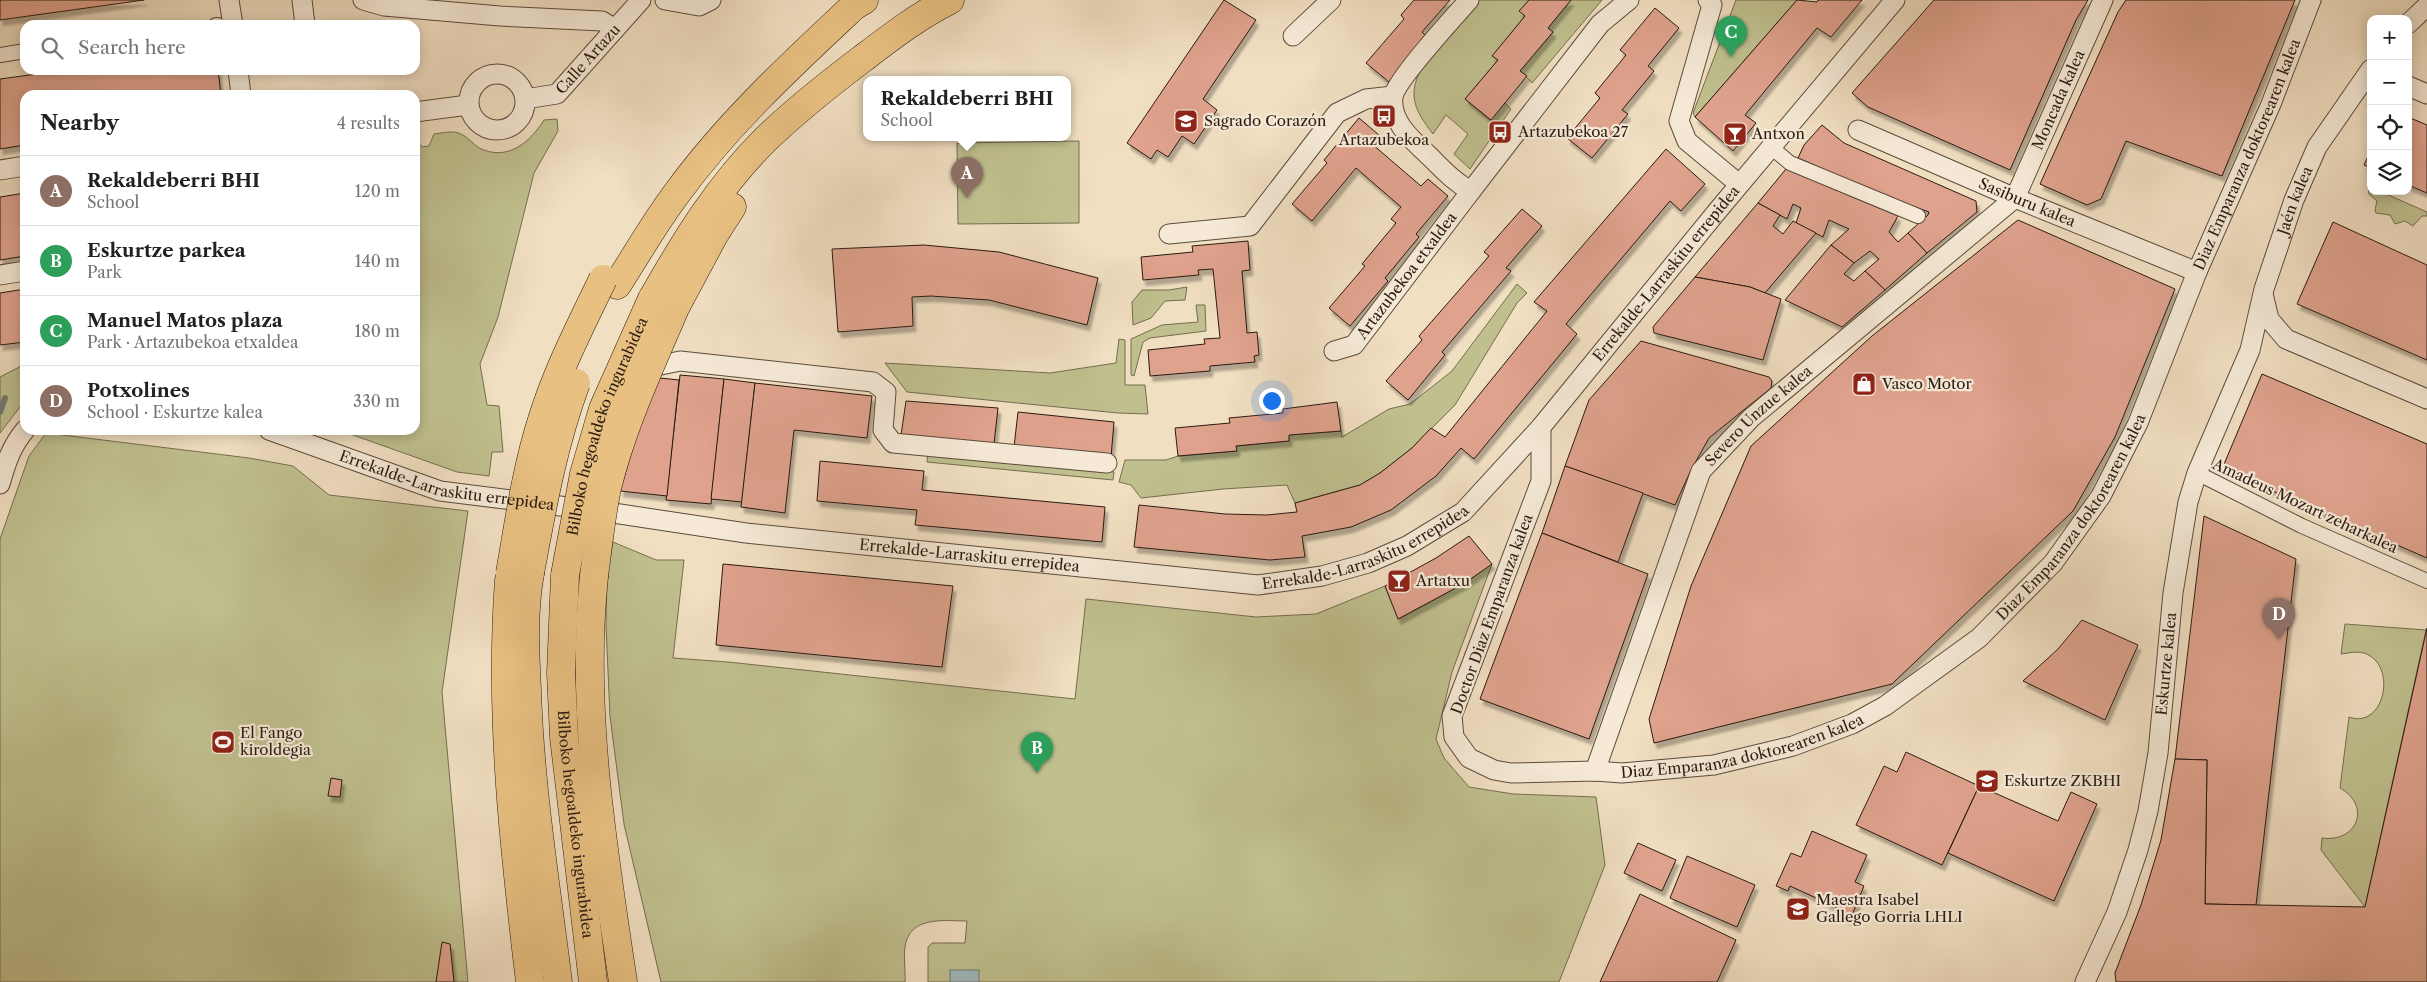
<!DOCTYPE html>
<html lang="en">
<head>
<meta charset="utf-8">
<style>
  body { margin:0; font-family:"Libre Caslon Text",serif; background:#f2f2f2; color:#202124 }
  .controls { position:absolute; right:15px; top:15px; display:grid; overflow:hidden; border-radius:10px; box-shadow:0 2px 12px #0003 }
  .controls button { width:45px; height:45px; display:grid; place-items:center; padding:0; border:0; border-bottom:1px solid #e0e0e0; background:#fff; color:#202124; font:25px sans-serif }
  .you { position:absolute; left:1271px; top:400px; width:18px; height:18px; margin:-12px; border:4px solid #fff; border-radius:50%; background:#1a73e8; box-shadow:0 0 0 8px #1a73e833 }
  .badge { display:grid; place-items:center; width:32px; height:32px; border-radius:50%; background:#d93025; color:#fff; font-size:16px; font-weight:700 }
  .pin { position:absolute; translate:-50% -41px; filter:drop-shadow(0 1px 2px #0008) }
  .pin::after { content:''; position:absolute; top:26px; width:18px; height:15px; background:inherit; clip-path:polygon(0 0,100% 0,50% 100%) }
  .popup { position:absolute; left:863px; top:76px; width:208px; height:65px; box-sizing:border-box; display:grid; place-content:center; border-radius:10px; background:#fff; filter:drop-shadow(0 1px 4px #0005); font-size:16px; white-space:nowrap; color:#757577 }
  .popup b { font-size:19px; color:#202124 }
  .popup::after { content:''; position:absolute; left:50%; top:100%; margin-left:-10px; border:10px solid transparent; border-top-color:#fff }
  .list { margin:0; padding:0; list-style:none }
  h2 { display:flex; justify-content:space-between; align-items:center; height:65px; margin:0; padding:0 20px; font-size:21px }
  h2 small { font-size:16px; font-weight:400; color:#757577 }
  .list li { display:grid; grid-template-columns:32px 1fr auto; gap:15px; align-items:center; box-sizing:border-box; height:70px; padding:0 20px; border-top:1px solid #e0e0e0 }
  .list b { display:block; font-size:19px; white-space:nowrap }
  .list p { margin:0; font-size:16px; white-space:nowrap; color:#757577 }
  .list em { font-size:16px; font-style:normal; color:#757577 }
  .icon { flex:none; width:28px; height:28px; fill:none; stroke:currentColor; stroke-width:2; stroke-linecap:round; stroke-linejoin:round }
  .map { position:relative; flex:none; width:2427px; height:982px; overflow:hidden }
  .search { position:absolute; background:#fff; box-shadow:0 2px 12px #0003; left:20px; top:20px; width:400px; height:55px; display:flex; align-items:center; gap:12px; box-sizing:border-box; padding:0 18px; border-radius:15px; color:#757577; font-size:19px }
  .panel { position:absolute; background:#fff; box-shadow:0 2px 12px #0003; left:20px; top:90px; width:400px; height:345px; border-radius:15px }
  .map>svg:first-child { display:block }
  .green { fill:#c0c08f; stroke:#746d50 }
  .water { fill:#9fbabd; stroke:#707a78 }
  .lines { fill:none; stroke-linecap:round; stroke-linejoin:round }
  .stream { stroke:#707a78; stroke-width:6 }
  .building { fill:#dfa28d; stroke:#291a11; filter:url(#shadow) }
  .pedestrian-casing { stroke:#5b4b3d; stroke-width:16 }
  .minor-casing { stroke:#5b4b3d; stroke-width:21 }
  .motorway-casing { stroke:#291a11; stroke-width:29 }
  .pedestrian { stroke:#f6ead7; stroke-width:14 }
  .minor { stroke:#f6ead7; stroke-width:19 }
  .motorway { stroke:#e8c081; stroke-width:28 }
  .motorway-bridge-casing { stroke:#291a11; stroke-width:29; stroke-linecap:butt }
  .motorway-bridge { stroke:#e8c081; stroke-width:28 }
  .labels { text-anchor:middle; stroke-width:4.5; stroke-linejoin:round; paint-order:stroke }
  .street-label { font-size:15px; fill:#291a11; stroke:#f6ead7 }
  .poi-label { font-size:15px; fill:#291a11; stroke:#f6ead7; text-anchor:start }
</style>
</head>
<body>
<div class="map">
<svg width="2427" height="982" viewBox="0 0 2427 982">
  <defs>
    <filter id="shadow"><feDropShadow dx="3" dy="5.5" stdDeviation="1" flood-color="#0004"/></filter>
  </defs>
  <rect width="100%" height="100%" fill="#f1dfc2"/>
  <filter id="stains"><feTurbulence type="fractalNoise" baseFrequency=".004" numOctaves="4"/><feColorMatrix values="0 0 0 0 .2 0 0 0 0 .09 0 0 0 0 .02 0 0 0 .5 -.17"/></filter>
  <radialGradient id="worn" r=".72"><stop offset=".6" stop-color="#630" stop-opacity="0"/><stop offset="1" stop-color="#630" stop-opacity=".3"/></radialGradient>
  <g class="green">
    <path d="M1477 0H1529L1520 11 1525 16 1493 56 1498 60 1465 99 1490 120 1505 103 1511 109 1470 169 1454 154 1468 134 1446 115 1433 134C1425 123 1415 111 1414 96 1412 64 1457 23 1477 0Z"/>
    <path d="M1571 0H1602L1532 83 1520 71 1553 32 1548 28Z"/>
    <path d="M1736 0H1797L1695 117 1693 113Z"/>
    <path d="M557 119 558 131 534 173 498 317 480 364 487 405 499 406 503 452H492L489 476 457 472 339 430H415V138L422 147 429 146 434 134C442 133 453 130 461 134 468 137 473 144 479 148 508 162 530 142 544 120Z"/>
    <path d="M1079 141V223L958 224 957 143Z"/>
    <path d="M2368 187 2371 188V191H2379L2427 212V216H2422L2413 226 2405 221 2395 224 2390 215 2376 213 2375 210 2377 201 2369 194Z"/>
    <path d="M1517 284 1527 293 1517 303 1455 405 1412 448 1380 473 1360 485 1295 503 1287 485 1223 489 1141 498 1131 485 1119 482 1125 460H1166L1178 456 1236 451V446L1289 441V435L1341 431 1342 437 1389 409 1410 404 1452 371Z"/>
    <path d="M1187 287 1185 300 1165 301 1151 318 1133 325 1132 302 1142 290H1169Z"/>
    <path d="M1196 305H1205L1206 331 1150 338 1143 342 1134 376 1131 375V339L1162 325 1198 322Z"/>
    <path d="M1119 339 1125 340V385H1145L1148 414 1118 413 907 392 885 363 1050 373 1116 363Z"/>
    <path d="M25 364V404L20 407 0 433V377Z"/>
    <path d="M46 433 249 458 293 466 329 495 468 511 442 692 468 982H0V539L29 456Z"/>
    <path d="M928 451 1114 472 1113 480 927 462Z"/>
    <path d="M613 542 656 560H684L673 658 728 662 1075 699 1086 599 1256 617 1316 614 1385 586 1399 619 1465 583 1492 564 1452 672 1436 739 1444 758 1469 787 1513 794 1596 797 1605 865 1559 982H928V947L932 943H965L967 921C948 921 916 916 907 939 902 950 906 970 905 982H661L624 824 610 716 606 626 607 575Z"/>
    <path d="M2345 624 2426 630 2365 907 2321 850 2322 838C2357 843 2372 806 2340 788L2349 717C2385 730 2398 664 2364 653 2357 651 2349 653 2341 654Z"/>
  </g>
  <rect class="water" x="950" y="970" width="29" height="12"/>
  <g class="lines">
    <path class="stream" d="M0 412 5 398"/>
  </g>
  <g class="building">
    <path d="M0 0H144L0 20Z"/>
    <path d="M1224 0 1256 20 1203 99 1217 110 1194 144 1182 136 1168 157 1157 150 1151 159 1127 143Z"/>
    <path d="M1414 0H1450L1422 32 1427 37 1389 82 1366 63 1404 19 1401 15Z"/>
    <path d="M1529 0H1571L1548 28 1553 32 1520 71 1527 76 1491 120 1465 99 1498 60 1492 56 1525 16 1519 11Z"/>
    <path d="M1797 0 1817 2 1818 0H1862L1831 37 1817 28 1745 115 1756 123 1733 151 1695 117Z"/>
    <path d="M1934 0H2088L2076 20 2010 170 1868 107 1852 93Z"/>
    <path d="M2126 0H2295L2222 176 2126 141 2101 199 2087 205 2040 184 2118 12Z"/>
    <path d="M1655 8 1679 28 1648 66 1654 71 1622 110 1628 114 1592 158 1567 138 1600 98 1595 93 1626 55 1620 50Z"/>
    <path d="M66 70H218L221 95H25V145L0 149V79Z"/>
    <path d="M2408 117 2427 125V193L2408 185Z"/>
    <path d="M1359 118 1379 135 1372 144 1421 186 1428 179 1448 196 1416 234 1419 237 1385 278 1388 281 1350 326 1329 308 1365 266 1362 264 1396 223 1391 219 1401 207 1356 168 1312 221 1292 204 1327 163 1324 160Z"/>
    <path d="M1822 125 1844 143 1976 201 1977 212 1927 253 1908 233 1928 215 1929 212 1915 207 1914 209 1798 158 1804 145Z"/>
    <path d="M1666 149 1705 184 1681 211 1670 201 1566 324 1577 334 1474 459 1461 448 1436 476 1391 510 1351 527 1302 536 1305 557 1270 560 1134 547 1139 505 1225 514 1267 515 1297 512 1295 503 1360 485 1380 473 1412 448 1431 428 1445 437 1547 311 1534 302Z"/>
    <path d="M2371 150V168L2364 165Z"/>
    <path d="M1786 169 1898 216 1889 232 1898 242 1908 233 1927 253 1885 290 1865 271 1879 259 1870 251 1854 263 1831 245 1849 229 1829 220 1823 237 1796 223 1801 208 1793 204 1787 219 1758 203Z"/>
    <path d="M25 193V256L0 260V197Z"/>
    <path d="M1758 203 1780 215 1773 226 1783 234 1793 221 1816 233 1765 293 1750 287 1695 277Z"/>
    <path d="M1522 209 1542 226 1506 268 1511 271 1442 352 1445 355 1408 400 1386 381 1422 340 1419 336 1489 256 1484 252Z"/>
    <path d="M2018 220 2175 289 2115 437 2073 511 1892 684 1654 743 1649 719 1691 586 1751 446 1872 336Z"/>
    <path d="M2333 222 2427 265V360L2297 304Z"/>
    <path d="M1248 241 1250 270 1242 271 1247 333 1257 332 1259 355 1254 356 1255 362 1210 366V371L1150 376 1148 350 1205 344 1204 339 1220 338 1213 269 1198 270 1199 275 1143 280 1141 257 1193 252 1192 246Z"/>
    <path d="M924 245 999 252 1098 278 1087 325 989 300 931 296 912 297 913 326 838 332 832 249Z"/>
    <path d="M1831 245 1854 263 1844 274 1854 281 1865 271 1885 290 1842 327 1785 300Z"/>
    <path d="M1695 277 1750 287 1781 299 1763 360 1654 333 1653 327Z"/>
    <path d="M25 289V342L0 345V293Z"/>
    <path d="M1641 341 1769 377 1772 381 1771 388 1709 438 1691 470 1675 505 1565 466 1589 400Z"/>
    <path d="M2262 374 2427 444V558L2222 469Z"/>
    <path d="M680 375 724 379 711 504 666 500Z"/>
    <path d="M660 378 679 380 667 496 620 491 651 386Z"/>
    <path d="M724 379 755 383 742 502 711 499Z"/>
    <path d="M755 383 872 396 867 438 794 430 785 513 741 507Z"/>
    <path d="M906 401 998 408 994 444 901 435Z"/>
    <path d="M1337 402 1341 431 1289 435V441L1236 446 1237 451 1178 456 1175 428 1230 423 1229 418 1283 413V409Z"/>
    <path d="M1018 412 1114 422 1111 457 1014 447Z"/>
    <path d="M820 461 924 471 922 490 1105 507 1102 542 915 525 917 510 817 501Z"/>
    <path d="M1565 466 1643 493 1618 562 1542 533Z"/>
    <path d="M2204 516 2296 559 2256 905 2205 904 2207 760 2175 759Z"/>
    <path d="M1542 533 1648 574 1589 739 1480 699Z"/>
    <path d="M1469 536 1492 564 1465 583 1398 619 1385 586 1436 558Z"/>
    <path d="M723 564 953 586 942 667 716 645Z"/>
    <path d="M2082 620 2138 645 2105 720 2023 681 2058 649Z"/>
    <path d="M2427 628V982H2116L2115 973 2141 905 2161 840 2175 759 2207 760 2205 904 2365 907Z"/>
    <path d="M1906 752 1979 786 1942 865 1856 825 1884 766 1897 772Z"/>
    <path d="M331 778 342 780 340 797 328 796Z"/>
    <path d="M1979 786 2058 821 2071 792 2097 804 2054 901 1948 853Z"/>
    <path d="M1812 831 1867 855 1855 882 1864 886 1850 920 1836 913 1838 908 1790 886 1788 891 1776 886 1791 853 1801 857Z"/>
    <path d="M1638 843 1676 860 1662 891 1624 873Z"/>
    <path d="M1687 856 1755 885 1737 927 1670 898Z"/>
    <path d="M1640 894 1736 940 1717 982H1600Z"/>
    <path d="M442 942 450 944 454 982H436Z"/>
  </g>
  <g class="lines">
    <g class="pedestrian-casing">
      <g id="pedestrian">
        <path d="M216 25H218"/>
        <path d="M0 55 25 51"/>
        <path d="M1771 147 1790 163 1918 216"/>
        <path d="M2197 473 2302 526 2427 581"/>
      </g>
    </g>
    <g class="minor-casing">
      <g id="minor">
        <path d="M229 0 233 25"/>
        <path d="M302 0 305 25"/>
        <path d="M363 0 384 6 500 16 602 21 615 29"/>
        <path d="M665 0 699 6 711 0"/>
        <path d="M1469 0C1455 16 1396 80 1393 97 1390 120 1410 138 1425 152 1440 166 1452 181 1471 191L1600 24 1629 0"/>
        <path d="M1708 0 1712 5 1679 121 1687 141 1739 184"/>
        <path d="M2408 24 2427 6"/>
        <path d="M1293 36 1331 0"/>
        <path d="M238 70 241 95"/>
        <circle cx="497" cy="102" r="28"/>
        <path d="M2408 86 2427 94"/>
        <path id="s1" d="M525 99 557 94 641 0"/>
        <path d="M415 112 468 105"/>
        <path id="s2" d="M1858 130 2015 198 2197 272"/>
        <path d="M0 170 25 166"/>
        <path d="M1169 234 1250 226 1337 113 1366 99 1393 96"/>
        <path d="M0 275 25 271"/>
        <path d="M2264 298 2269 319 2286 339 2427 399"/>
        <path id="s3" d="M1334 351 1354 345 1471 191"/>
        <path d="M642 369 680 361 873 382 886 392 883 430 893 443 1107 463"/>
        <path id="s4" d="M1541 427V481L1452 716 1454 737 1469 758 1494 770 1511 773 1595 771 1622 773 1714 765 1793 746 1852 724 1885 706 1979 638 2053 563 2101 496 2138 423 2197 272 2271 104 2311 0"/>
        <path id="s5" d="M269 430 440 491 600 511 746 533 1258 585 1322 576 1368 563 1407 546 1463 512 1541 427 1719 209 1895 0"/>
        <path d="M0 484C6 463 11 447 25 430"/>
        <path id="s6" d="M1595 771 1701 471 1751 418 2015 198 2103 0"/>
        <path id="s7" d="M2085 982 2117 912 2138 850 2148 811 2158 753 2173 593 2188 502 2197 473 2250 350 2264 289 2294 200 2317 147 2371 69"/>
      </g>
    </g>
    <g class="motorway-casing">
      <g id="motorway">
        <path d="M617 285C637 254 655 222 677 193 728 123 791 65 854 6L864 0"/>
        <path d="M652 299C684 243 719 185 766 139 796 110 829 84 862 59 891 37 918 16 950 0"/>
        <path d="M675 308 714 235 732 207"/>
        <path d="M530 573C523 611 525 651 527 690 530 788 546 885 558 982"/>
        <path id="s8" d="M565 575 561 673 564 737 593 982"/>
        <path d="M594 576C580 712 603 847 623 982"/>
        <path d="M509 580C499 715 514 848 530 982"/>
      </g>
    </g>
    <use href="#pedestrian" class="pedestrian"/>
    <use href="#minor" class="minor"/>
    <use href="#motorway" class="motorway"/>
    <g class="motorway-bridge-casing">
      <g id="motorway-bridge">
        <path d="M510 573C519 522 526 470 542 420 557 371 581 325 603 279"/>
        <path d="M530 573C542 508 553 445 576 383"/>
        <path id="s9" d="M565 575 584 474 603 409 652 299"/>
        <path d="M594 576C598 546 601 517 607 488 622 426 650 367 675 308"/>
      </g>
    </g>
    <use href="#motorway-bridge" class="motorway-bridge"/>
  </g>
  <defs>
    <g id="bus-square" transform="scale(1.25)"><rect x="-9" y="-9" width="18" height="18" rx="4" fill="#8f2418" stroke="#f6ead7"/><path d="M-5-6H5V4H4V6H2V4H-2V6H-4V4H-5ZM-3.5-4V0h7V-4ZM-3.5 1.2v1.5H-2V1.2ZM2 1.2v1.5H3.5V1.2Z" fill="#fff"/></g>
    <g id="school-square" transform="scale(1.25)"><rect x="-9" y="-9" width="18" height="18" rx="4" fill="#8f2418" stroke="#f6ead7"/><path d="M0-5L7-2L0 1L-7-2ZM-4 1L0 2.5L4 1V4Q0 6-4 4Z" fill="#fff"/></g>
    <g id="bar-square" transform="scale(1.25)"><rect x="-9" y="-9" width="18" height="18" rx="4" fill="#8f2418" stroke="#f6ead7"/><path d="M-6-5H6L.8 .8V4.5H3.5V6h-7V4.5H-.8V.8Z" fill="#fff"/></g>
    <g id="shop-square" transform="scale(1.25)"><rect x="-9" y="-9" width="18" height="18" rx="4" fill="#8f2418" stroke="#f6ead7"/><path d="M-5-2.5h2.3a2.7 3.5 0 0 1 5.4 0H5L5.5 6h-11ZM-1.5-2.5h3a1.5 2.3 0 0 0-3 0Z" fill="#fff"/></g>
    <g id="stadium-square" transform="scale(1.25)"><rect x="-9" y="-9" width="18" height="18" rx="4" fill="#8f2418" stroke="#f6ead7"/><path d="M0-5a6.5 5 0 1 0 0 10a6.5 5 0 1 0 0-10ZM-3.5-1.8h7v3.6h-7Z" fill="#fff"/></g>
    <g id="university-square" transform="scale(1.25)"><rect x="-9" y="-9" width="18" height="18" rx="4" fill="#8f2418" stroke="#f6ead7"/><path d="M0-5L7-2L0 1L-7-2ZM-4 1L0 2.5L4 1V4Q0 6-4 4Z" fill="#fff"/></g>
  </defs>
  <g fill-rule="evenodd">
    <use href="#bus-square" x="1384" y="116"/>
    <use href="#school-square" x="1186" y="121"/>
    <use href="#bus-square" x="1500" y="132"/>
    <use href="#bar-square" x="1735" y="134"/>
    <use href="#shop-square" x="1864" y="384"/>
    <use href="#bar-square" x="1399" y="581"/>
    <use href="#stadium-square" x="223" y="742"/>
    <use href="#university-square" x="1987" y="781"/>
    <use href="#school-square" x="1798" y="909"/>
  </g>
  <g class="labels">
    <g class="street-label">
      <text dy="5" stroke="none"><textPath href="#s1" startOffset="79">Calle Artazu</textPath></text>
      <text dy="5" stroke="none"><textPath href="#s6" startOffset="842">Moncada kalea</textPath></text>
      <text dy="5" stroke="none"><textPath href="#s4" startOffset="1458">Diaz Emparanza doktorearen kalea</textPath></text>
      <text dy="5" stroke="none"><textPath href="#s7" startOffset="815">Jaén kalea</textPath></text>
      <text dy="5" stroke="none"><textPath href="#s2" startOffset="184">Sasiburu kalea</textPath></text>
      <text dy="5" stroke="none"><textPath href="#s5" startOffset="1539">Errekalde-Larraskitu errepidea</textPath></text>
      <text dy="5" stroke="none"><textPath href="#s3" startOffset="108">Artazubekoa etxaldea</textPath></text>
      <text dy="5" stroke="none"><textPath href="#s6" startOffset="398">Severo Unzue kalea</textPath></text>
      <text dy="5" stroke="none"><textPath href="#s9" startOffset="155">Bilboko hegoaldeko ingurabidea</textPath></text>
      <text dy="5" stroke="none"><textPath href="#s5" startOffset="186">Errekalde-Larraskitu errepidea</textPath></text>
      <text transform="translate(2305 506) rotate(25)" y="5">Amadeus Mozart zeharkalea</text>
      <text dy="5" stroke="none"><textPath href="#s4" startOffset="1052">Diaz Emparanza doktorearen kalea</textPath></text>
      <text dy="5" stroke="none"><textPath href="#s5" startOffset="1120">Errekalde-Larraskitu errepidea</textPath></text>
      <text dy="5" stroke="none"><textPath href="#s5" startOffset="715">Errekalde-Larraskitu errepidea</textPath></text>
      <text transform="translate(1492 614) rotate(-70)" y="5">Doctor Diaz Emparanza kalea</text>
      <text dy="5" stroke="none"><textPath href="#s7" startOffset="331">Eskurtze kalea</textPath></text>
      <text dy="5" stroke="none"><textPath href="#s4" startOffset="632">Diaz Emparanza doktorearen kalea</textPath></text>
      <text dy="5" stroke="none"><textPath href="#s8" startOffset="250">Bilboko hegoaldeko ingurabidea</textPath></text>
    </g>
    <g class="poi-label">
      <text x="1204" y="126">Sagrado Corazón</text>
      <text x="1518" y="137">Artazubekoa 27</text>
      <text x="1752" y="139">Antxon</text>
      <text x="1384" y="145" text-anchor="middle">Artazubekoa</text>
      <text x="1882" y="389">Vasco Motor</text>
      <text x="1416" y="586">Artatxu</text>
      <text x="240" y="738">El Fango<tspan x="240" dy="17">kiroldegia</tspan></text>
      <text x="2004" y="786">Eskurtze ZKBHI</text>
      <text x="1816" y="905">Maestra Isabel<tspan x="1816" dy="17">Gallego Gorria LHLI</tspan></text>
    </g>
  </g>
  <rect width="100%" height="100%" filter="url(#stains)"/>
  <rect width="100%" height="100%" fill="url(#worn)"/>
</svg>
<div class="controls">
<button>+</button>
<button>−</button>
<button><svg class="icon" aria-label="locate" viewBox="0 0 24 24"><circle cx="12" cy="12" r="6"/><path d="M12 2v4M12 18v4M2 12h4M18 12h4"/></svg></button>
<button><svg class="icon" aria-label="layers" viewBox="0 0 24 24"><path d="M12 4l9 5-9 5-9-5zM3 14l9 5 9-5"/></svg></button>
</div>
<div class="you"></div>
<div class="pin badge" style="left:967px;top:198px;background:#8d6e63">A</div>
<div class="popup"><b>Rekaldeberri BHI</b>School</div>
<div class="pin badge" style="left:1037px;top:773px;background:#2e9e5b">B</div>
<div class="pin badge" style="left:1731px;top:57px;background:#2e9e5b">C</div>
<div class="pin badge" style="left:2279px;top:639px;background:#8d6e63">D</div>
<div class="search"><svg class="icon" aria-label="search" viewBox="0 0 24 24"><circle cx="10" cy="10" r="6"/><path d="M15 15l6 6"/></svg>Search here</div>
<section class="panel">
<h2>Nearby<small>4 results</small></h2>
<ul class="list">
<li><span class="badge" style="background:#8d6e63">A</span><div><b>Rekaldeberri BHI</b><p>School</p></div><em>120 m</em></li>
<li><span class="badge" style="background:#2e9e5b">B</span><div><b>Eskurtze parkea</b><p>Park</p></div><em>140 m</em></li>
<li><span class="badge" style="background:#2e9e5b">C</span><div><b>Manuel Matos plaza</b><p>Park · Artazubekoa etxaldea</p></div><em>180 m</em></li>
<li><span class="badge" style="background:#8d6e63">D</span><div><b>Potxolines</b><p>School · Eskurtze kalea</p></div><em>330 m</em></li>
</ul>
</section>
</div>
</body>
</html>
